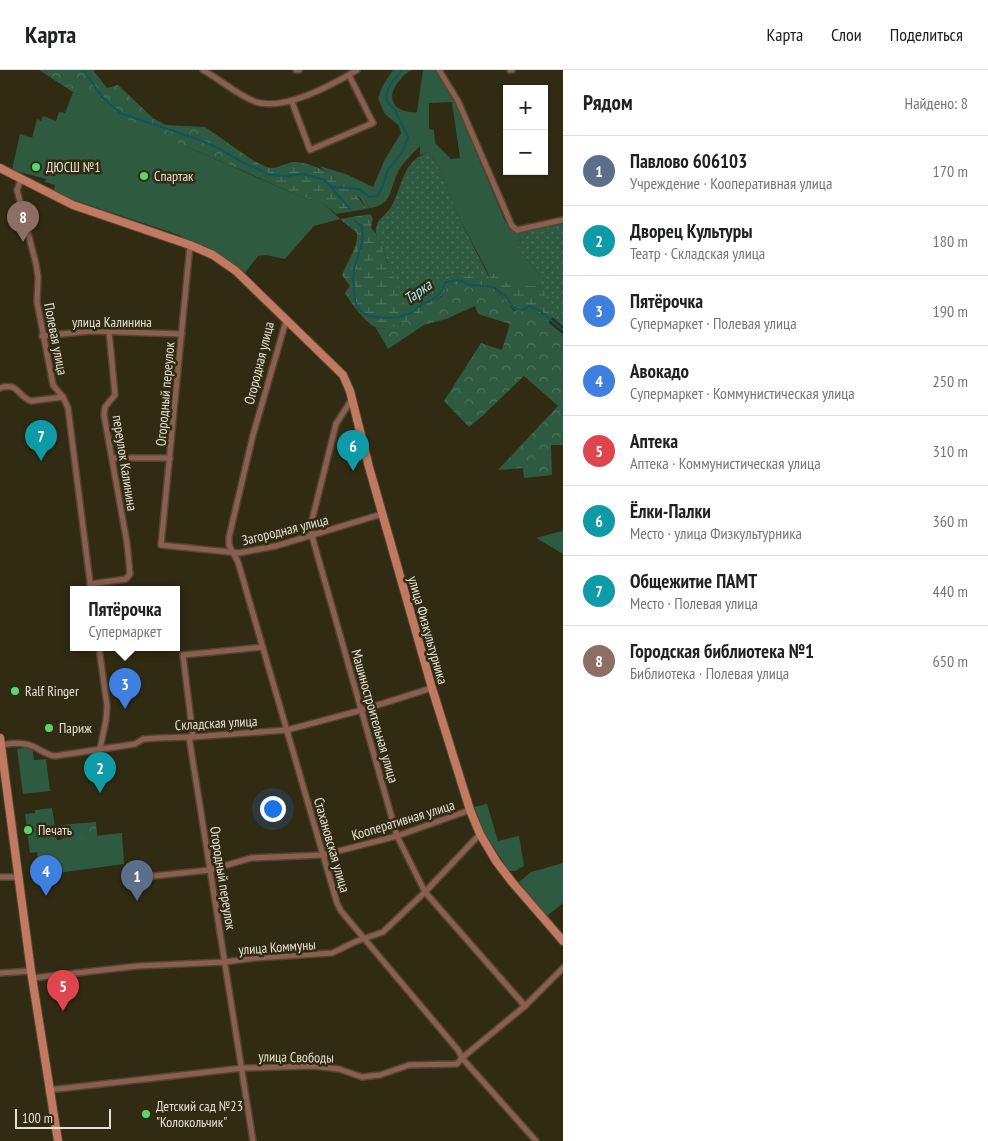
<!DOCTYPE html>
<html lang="ru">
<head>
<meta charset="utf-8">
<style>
  body { margin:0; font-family:"PT Sans Narrow",sans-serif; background:#f6f6f6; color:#202124 }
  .controls { position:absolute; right:15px; top:15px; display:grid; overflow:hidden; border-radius:0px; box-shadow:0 1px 4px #0004 }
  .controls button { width:45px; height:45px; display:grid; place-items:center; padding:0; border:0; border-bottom:1px solid #e0e0e0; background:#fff; color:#202124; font:25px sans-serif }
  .scale { position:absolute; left:15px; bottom:12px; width:96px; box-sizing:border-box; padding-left:5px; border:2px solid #e5e2d4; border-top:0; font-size:14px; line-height:18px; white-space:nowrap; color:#e5e2d4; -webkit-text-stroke:4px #312b13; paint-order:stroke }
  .you { position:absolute; left:272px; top:738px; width:18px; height:18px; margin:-12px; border:4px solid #fff; border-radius:50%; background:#1a73e8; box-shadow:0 0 0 8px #1a73e833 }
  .badge { display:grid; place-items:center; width:32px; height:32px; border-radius:50%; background:#3a7246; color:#fff; font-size:16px; font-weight:700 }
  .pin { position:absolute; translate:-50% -41px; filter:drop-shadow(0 1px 2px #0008) }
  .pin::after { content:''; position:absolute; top:26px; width:18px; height:15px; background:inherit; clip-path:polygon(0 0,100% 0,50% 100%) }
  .popup { position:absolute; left:70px; top:516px; width:110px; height:65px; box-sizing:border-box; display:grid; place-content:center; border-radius:0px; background:#fff; filter:drop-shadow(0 1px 4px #0005); font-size:16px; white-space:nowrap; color:#757577 }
  .popup b { font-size:19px; color:#202124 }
  .popup::after { content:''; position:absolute; left:50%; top:100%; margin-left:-10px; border:10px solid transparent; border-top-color:#fff }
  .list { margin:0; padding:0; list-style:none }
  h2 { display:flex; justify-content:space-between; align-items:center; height:65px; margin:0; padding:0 20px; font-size:21px }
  h2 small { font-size:16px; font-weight:400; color:#757577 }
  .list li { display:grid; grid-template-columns:32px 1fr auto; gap:15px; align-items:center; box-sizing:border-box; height:70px; padding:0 20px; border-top:1px solid #e0e0e0 }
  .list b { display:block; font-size:19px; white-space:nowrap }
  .list p { margin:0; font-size:16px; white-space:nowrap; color:#757577 }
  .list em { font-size:16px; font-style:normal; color:#757577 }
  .map { position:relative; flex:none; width:563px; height:1071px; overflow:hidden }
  header { display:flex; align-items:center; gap:30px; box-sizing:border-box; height:70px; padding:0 25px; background:#fff; border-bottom:1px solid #e0e0e0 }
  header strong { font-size:24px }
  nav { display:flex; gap:28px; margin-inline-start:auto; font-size:18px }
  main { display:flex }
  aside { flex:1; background:#fff }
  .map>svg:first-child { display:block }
  .grass { fill:#2e5b40; fill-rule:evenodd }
  .forest { fill:url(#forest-crowns) }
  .wetland { fill:url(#wetland-marsh) }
  .garden { fill:url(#garden-dots) }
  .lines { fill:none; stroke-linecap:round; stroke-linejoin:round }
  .stream { stroke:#105362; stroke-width:2 }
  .street-casing { stroke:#4e4832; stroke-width:8 }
  .secondary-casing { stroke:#4e4832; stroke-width:10 }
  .street { stroke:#8c5e4f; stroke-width:5 }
  .secondary { stroke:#c27961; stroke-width:8 }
  .poi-dot { fill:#59d56f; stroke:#312b13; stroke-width:2 }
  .labels { text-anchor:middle; stroke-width:5; stroke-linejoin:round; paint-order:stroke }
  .poi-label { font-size:14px; fill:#e5e2d4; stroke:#312b13; text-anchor:start }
  .street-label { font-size:14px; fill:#e5e2d4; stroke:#312b13 }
  .water-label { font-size:15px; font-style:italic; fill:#aaeafc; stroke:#312b13 }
</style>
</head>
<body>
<header>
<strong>Карта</strong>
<nav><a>Карта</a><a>Слои</a><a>Поделиться</a></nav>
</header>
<main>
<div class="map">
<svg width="563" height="1071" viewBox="0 0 563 1071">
  <defs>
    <pattern id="forest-crowns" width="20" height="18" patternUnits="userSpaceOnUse" patternTransform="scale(1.25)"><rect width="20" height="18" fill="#2e5b40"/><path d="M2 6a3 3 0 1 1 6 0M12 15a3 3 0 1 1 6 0" fill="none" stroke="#4c725b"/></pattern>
    <pattern id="wetland-marsh" width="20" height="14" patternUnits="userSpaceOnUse" patternTransform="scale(1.25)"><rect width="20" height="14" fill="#2e5b40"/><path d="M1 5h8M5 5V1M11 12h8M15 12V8" fill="none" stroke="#4c725b"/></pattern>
    <pattern id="garden-dots" width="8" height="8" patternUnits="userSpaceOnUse" patternTransform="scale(1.25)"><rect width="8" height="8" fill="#2e5b40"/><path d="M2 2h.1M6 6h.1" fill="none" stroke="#4c725b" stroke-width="1.8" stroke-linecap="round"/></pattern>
  </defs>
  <rect width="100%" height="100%" fill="#312b13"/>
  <g class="grass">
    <path d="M393 0H412C407 2 404 5 400 10 384 28 394 44 417 42L423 0H437L454 30 505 151 510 158 517 163 529 161 517 177 538 203 543 215 520 217 502 210 486 199 457 144 441 102 429 82 420 85V76C413 83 404 92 399 100 388 120 395 135 366 139L361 129 319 96 346 104 373 117 385 89 401 63 399 56 384 43 378 28 382 17ZM452 32 460 88 451 89 435 73 434 60 429 59V33Z"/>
    <path d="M73 22 100 32 187 77 297 125 323 133 340 149 314 156 285 189 266 185 258 186 244 204 179 165 53 123 55 115 45 112 46 109 12 100 20 64 32 68 37 49 41 51 43 46 56 51 59 42 65 43Z"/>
    <path d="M563 459V484L536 468 562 461Z"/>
    <path d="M32 677 34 690 46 689 50 721 23 724 17 679Z"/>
    <path d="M487 734 498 771 519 766 524 796 515 801H509L482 759 474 737Z"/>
    <path d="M52 738 57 770 122 763 124 794 50 804V800L42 801 41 791H38L37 782 30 783 25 744 35 743V740Z"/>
    <path d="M563 793V833L547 846 518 813 531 802Z"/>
  </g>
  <g class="forest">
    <path d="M39 0H93L107 18 118 15 154 49 166 55 205 57 254 91 248 103 187 77 99 37V32L73 22Z"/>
    <path d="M459 214C471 218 488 217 497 223 504 228 509 235 514 241 519 240 526 238 530 239 536 241 556 259 563 264V375H551L552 405 524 408 523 398 498 400 558 336 524 306 479 349 469 357 444 331 481 273 502 280 510 254 478 244 475 236 446 249 424 255 388 279 376 258 383 259 401 254 434 233 442 226 448 215Z"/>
    <path d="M96 752 97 767 62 770 61 755Z"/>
  </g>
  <g class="wetland">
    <path d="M254 91C259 93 266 98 272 98 279 98 287 92 294 92 319 92 355 117 366 139L336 144 323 133 297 125 248 103Z"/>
    <path d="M370 144 373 148 371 158C383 169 382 184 390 197 397 208 408 218 416 228L433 224C449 192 462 206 490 208L486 199C510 215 514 218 543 215L552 247 548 254 538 244 530 239C510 248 510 229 495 222 487 218 479 220 471 218 462 216 457 214 448 215 446 218 444 223 442 225 432 237 393 264 377 258 366 254 351 233 345 223L350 216 342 205C347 192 359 176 357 163L340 149Z"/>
  </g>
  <g class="garden">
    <path d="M429 82 441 102 457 144 490 209C462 206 449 192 433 224L416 228 405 235 376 163C376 148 384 148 391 137 403 117 401 91 429 82Z"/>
    <path d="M563 154V256L552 247 538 203 517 177 529 161Z"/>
  </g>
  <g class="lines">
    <g class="stream">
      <path d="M83 0 103 28 120 43 197 69 218 78 242 92 271 105 286 106 303 104 325 110 350 139"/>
      <path d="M332 117 359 119 369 127 377 126 382 118 388 100 403 81 408 67 395 40 387 32C385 15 393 13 402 0"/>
      <path d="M355 151 362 156 363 169 354 199 353 211 355 231 358 239 368 246 386 248 399 247 411 243 419 236 433 229 440 224 446 212 458 210 471 215 494 217 506 227 514 238 522 240 529 236 540 241 563 260"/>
    </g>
    <g class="street-casing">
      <g id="street">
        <path d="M203 0C221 10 237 25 256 32 285 41 332 15 357 0"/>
        <path d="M296 0H299"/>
        <path d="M439 0 458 31 512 156 517 160 563 150"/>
        <path d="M510 0H512"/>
        <path d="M292 32 310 80 373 53 349 5"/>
        <path d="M21 109 17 120 36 194 38 207 37 232 53 315 63 327 68 338 91 520"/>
        <path d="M190 175 161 475 239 483 276 476 382 444"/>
        <path d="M286 251 253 365 229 467V475L238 492 337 833 341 841 458 980 462 988 536 1071"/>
        <path d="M42 266 91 261 182 264"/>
        <path d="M0 318C19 312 17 326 31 331L63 327"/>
        <path d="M352 329 336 354 311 454 312 466 397 766 425 822 525 936"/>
        <path d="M113 388H170"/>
        <path d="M90 514 126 509 130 504 127 473 104 345 105 337 115 325 109 261"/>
        <path d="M99 578 107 636 106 650 100 679"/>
        <path d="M189 667 253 1071"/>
        <path d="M193 667 183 585 263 577"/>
        <path d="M0 675C8 674 17 672 25 674 36 675 44 685 55 686L135 674 143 669 158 668 193 667 287 660 362 640 432 618"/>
        <path d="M0 807H19"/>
        <path d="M135 808 210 800 251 788 323 785 397 766 470 740"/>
        <path d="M0 903 31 901"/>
        <path d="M32 908 138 896 225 892 255 888 332 883 357 871 383 862 425 822 480 764"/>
        <path d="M49 1020 243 998 313 996 339 999 362 1007 380 1005 409 995 457 994 462 988 525 936 563 898"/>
      </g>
    </g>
    <g class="secondary-casing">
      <g id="secondary">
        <path d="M0 98 73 135 190 175 213 185 236 201 343 305 350 321 369 397 432 618 470 740 480 764 496 791 512 812 563 871"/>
        <path d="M0 668 31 901 58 1071"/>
      </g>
    </g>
    <use href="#street" class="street"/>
    <use href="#secondary" class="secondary"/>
  </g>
  <g class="poi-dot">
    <circle cx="36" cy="97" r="5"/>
    <circle cx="144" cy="106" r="5"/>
    <circle cx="15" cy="621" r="5"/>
    <circle cx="49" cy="658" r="5"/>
    <circle cx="28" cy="760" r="5"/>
    <circle cx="146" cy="1044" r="5"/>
  </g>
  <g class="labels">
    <g class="poi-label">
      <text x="46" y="102">ДЮСШ №1</text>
      <text x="154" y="111">Спартак</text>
      <text x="25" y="626">Ralf Ringer</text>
      <text x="59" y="663">Париж</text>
      <text x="38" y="765">Печать</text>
      <text x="156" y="1041">Детский сад №23<tspan x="156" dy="16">"Колокольчик"</tspan></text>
    </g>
    <g class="street-label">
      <text x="112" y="257">улица Калинина</text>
      <text transform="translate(56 269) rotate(79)" y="5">Полевая улица</text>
      <text transform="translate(259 293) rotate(-76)" y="5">Огородная улица</text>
      <text transform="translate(165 324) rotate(-85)" y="5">Огородный переулок</text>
      <text transform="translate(125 393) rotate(81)" y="5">переулок Калинина</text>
      <text transform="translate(285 460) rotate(-14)" y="5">Загородная улица</text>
      <text transform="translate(428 560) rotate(74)" y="5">улица Физкультурника</text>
      <text transform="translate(375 646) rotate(74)" y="5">Машиностроительная улица</text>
      <text transform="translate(216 653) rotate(-3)" y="5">Складская улица</text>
      <text transform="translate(403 750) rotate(-17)" y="5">Кооперативная улица</text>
      <text transform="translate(332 775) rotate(74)" y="5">Стахановская улица</text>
      <text transform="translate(223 808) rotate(81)" y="5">Огородный переулок</text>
      <text transform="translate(277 877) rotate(-4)" y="5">улица Коммуны</text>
      <text transform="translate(296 987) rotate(1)" y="5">улица Свободы</text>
    </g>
    <g class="water-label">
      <text transform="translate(418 222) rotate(-35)" y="5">Тарка</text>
    </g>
  </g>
</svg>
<div class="controls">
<button>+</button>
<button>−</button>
</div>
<div class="scale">100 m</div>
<div class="you"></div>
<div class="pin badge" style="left:137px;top:831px;background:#5c6f8a">1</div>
<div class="pin badge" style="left:100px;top:723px;background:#0f9aa8">2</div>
<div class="pin badge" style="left:125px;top:639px;background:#3f7fe0">3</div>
<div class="popup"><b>Пятёрочка</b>Супермаркет</div>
<div class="pin badge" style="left:46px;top:826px;background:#3f7fe0">4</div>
<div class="pin badge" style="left:63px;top:941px;background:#e0444e">5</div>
<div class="pin badge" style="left:353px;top:401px;background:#0f9aa8">6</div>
<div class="pin badge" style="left:41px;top:391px;background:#0f9aa8">7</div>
<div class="pin badge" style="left:23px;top:172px;background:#8d6e63">8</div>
</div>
<aside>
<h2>Рядом<small>Найдено: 8</small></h2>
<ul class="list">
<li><span class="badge" style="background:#5c6f8a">1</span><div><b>Павлово 606103</b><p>Учреждение · Кооперативная улица</p></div><em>170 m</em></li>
<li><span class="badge" style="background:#0f9aa8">2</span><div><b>Дворец Культуры</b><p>Театр · Складская улица</p></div><em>180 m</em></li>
<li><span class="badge" style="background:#3f7fe0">3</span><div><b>Пятёрочка</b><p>Супермаркет · Полевая улица</p></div><em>190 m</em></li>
<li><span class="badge" style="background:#3f7fe0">4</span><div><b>Авокадо</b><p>Супермаркет · Коммунистическая улица</p></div><em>250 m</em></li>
<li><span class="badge" style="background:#e0444e">5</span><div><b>Аптека</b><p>Аптека · Коммунистическая улица</p></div><em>310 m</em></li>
<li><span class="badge" style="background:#0f9aa8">6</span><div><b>Ёлки-Палки</b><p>Место · улица Физкультурника</p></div><em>360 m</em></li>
<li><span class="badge" style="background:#0f9aa8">7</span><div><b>Общежитие ПАМТ</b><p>Место · Полевая улица</p></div><em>440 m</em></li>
<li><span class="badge" style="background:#8d6e63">8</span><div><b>Городская библиотека №1</b><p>Библиотека · Полевая улица</p></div><em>650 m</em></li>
</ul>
</aside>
</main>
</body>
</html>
